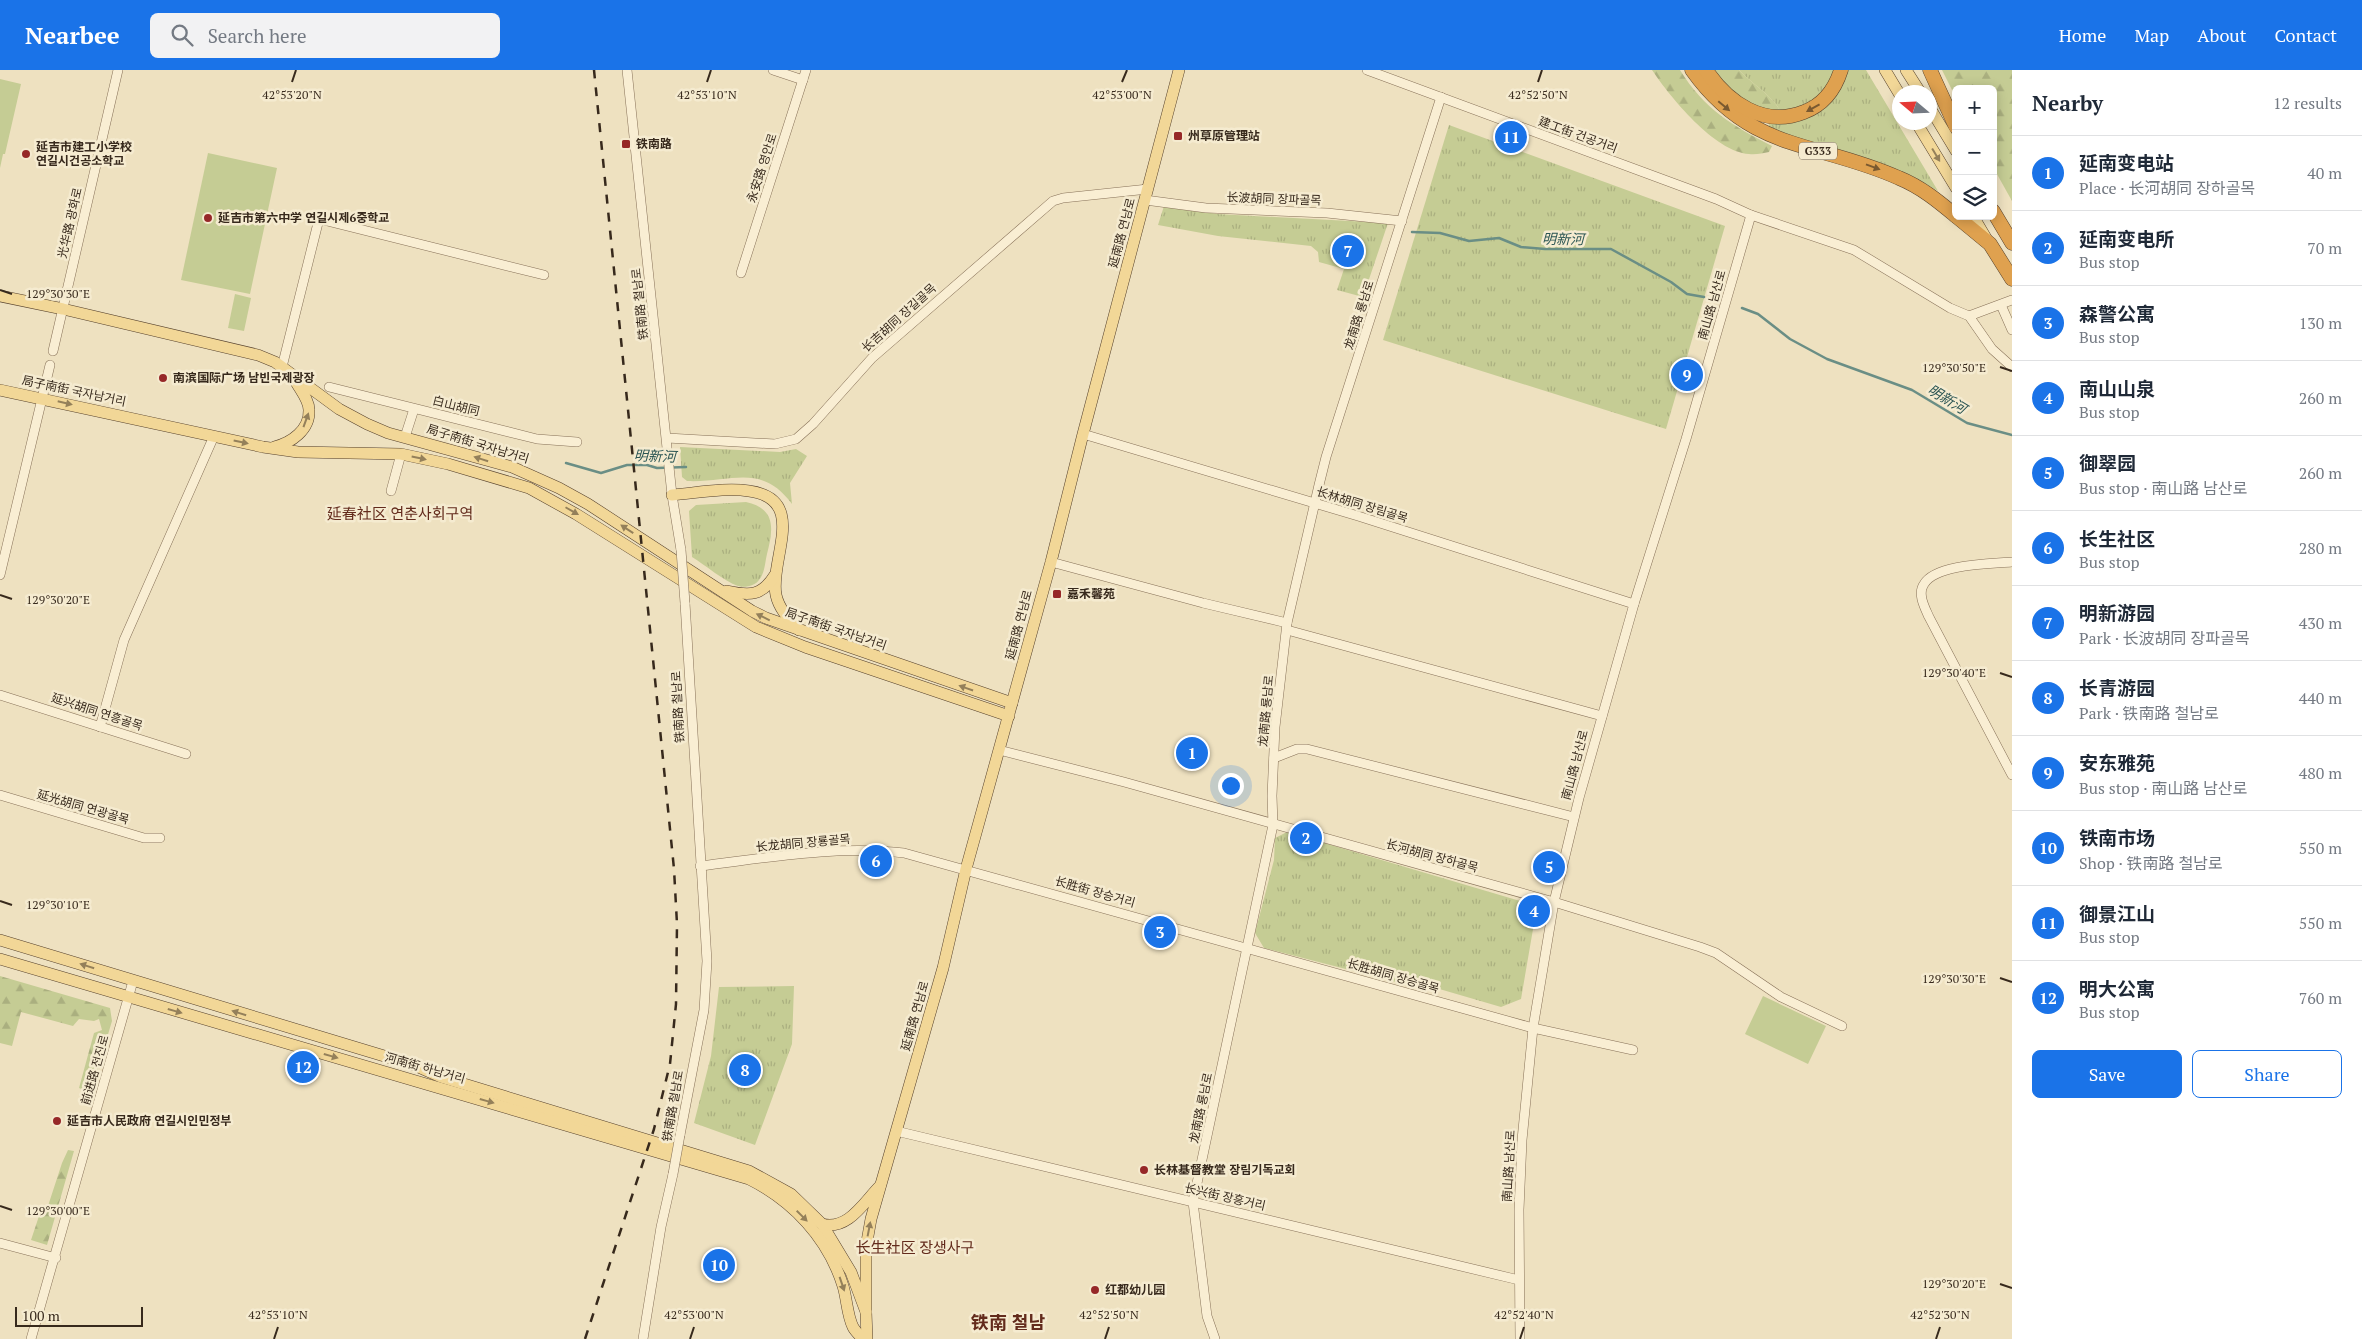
<!DOCTYPE html>
<html lang="en">
<head>
<meta charset="utf-8">
<style>
  body { margin:0; font-family:"PT Serif","Noto Sans SC","Noto Sans KR",serif; background:#f2f2f3; color:#1f2937 }
  .controls { position:absolute; right:15px; top:15px; display:grid; overflow:hidden; border-radius:8px; box-shadow:0 2px 12px #0003 }
  .controls button { width:45px; height:45px; display:grid; place-items:center; padding:0; border:0; border-bottom:1px solid #e0e1e3; background:#fff; color:#1f2937; font:25px sans-serif }
  .compass { position:absolute; left:1892px; top:15px; width:45px; height:45px; border-radius:50%; background:#fff; box-shadow:0 2px 12px #0003; rotate:289deg }
  .scale { position:absolute; left:15px; bottom:12px; width:128px; box-sizing:border-box; padding-left:5px; border:2px solid #37291c; border-top:0; font-size:14px; line-height:18px; white-space:nowrap; color:#37291c; -webkit-text-stroke:4px #f5ebd0; paint-order:stroke }
  .you { position:absolute; left:1230px; top:715px; width:18px; height:18px; margin:-12px; border:4px solid #fff; border-radius:50%; background:#1a73e8; box-shadow:0 0 0 8px #1a73e833 }
  .badge { display:grid; place-items:center; width:32px; height:32px; border-radius:50%; background:#1a73e8; color:#fff; font-size:16px; font-weight:700 }
  .pin { position:absolute; translate:-50% -50%; border:2px solid #fff; box-shadow:0 1px 5px #0006 }
  .list { margin:0; padding:0; list-style:none }
  h2 { display:flex; justify-content:space-between; align-items:center; height:65px; margin:0; padding:0 20px; font-size:21px }
  h2 small { font-size:16px; font-weight:400; color:#747a83 }
  .list li { display:grid; grid-template-columns:32px 1fr auto; gap:15px; align-items:center; box-sizing:border-box; height:75px; padding:0 20px; border-top:1px solid #e0e1e3 }
  .list b { display:block; font-size:19px; white-space:nowrap }
  .list p { margin:0; font-size:16px; white-space:nowrap; color:#747a83 }
  .list em { font-size:16px; font-style:normal; color:#747a83 }
  .actions { display:flex; gap:10px; padding:15px 20px }
  .actions a { flex:1; padding:11px 0; border:1px solid #1a73e8; border-radius:8px; text-align:center; font-size:18px; color:#1a73e8 }
  .actions .main { background:#1a73e8; color:#fff }
  .icon { flex:none; width:28px; height:28px; fill:none; stroke:currentColor; stroke-width:2; stroke-linecap:round; stroke-linejoin:round }
  .map { position:relative; flex:none; width:2012px; height:1269px; overflow:hidden }
  header { display:flex; align-items:center; gap:30px; box-sizing:border-box; height:70px; padding:0 25px; background:#1a73e8; color:#fff }
  header strong { font-size:24px }
  nav { display:flex; gap:28px; margin-inline-start:auto; font-size:18px }
  .search { width:350px; height:45px; background:#f2f2f3; display:flex; align-items:center; gap:12px; box-sizing:border-box; padding:0 18px; border-radius:8px; color:#747a83; font-size:19px }
  main { display:flex }
  aside { flex:1; background:#fff }
  .map>svg:first-child { display:block }
  .grass { fill:url(#grass-tufts) }
  .forest { fill:url(#forest-firs) }
  .pitch { fill:#c5cc94 }
  .lines { fill:none; stroke-linecap:round; stroke-linejoin:round }
  .stream { stroke:#6a8e85; stroke-width:2.5 }
  .minor-casing { stroke:#877158; stroke-width:10 }
  .major-casing { stroke:#55402c; stroke-width:12 }
  .highway-casing { stroke:#55402c; stroke-width:15 }
  .minor { stroke:#f9eed3; stroke-width:9 }
  .major { stroke:#f2d797; stroke-width:11 }
  .highway { stroke:#dfa14f; stroke-width:14 }
  .rail { stroke:#37291c; stroke-width:2.5; stroke-dasharray:9 9; stroke-linecap:butt }
  .minor-bridge-casing { stroke:#877158; stroke-width:10; stroke-linecap:butt }
  .minor-bridge { stroke:#f9eed3; stroke-width:9 }
  .oneway { fill:#7a5930 }
  .oneway2 { fill:#94805a }
  .ticks { fill:none; stroke:#37291c; stroke-width:2 }
  .poi-dot { fill:#962828; stroke:#f5ebd0; stroke-width:2 }
  .labels { text-anchor:middle; stroke-width:5; stroke-linejoin:round; paint-order:stroke }
  .shield { fill:#f5ebd0; stroke:#706352; stroke-width:1 }
  .shield-label { font-size:11px; font-weight:bold; fill:#37291c }
  .street-label { font-size:12px; fill:#37291c; stroke:#f5ebd0 }
  .poi-label { font-size:12px; font-weight:bold; fill:#37291c; stroke:#f5ebd0; text-anchor:start }
  .water-label { font-size:14px; font-style:italic; fill:#2c5654; stroke:#f5ebd0 }
  .quarter-label { font-size:15px; fill:#632b1c; stroke:#f5ebd0 }
  .district-label { font-size:18px; font-weight:bold; fill:#632b1c; stroke:#f5ebd0 }
  .ticks-label { font-size:12px; text-anchor:middle; fill:#37291c; stroke:#f5ebd0; stroke-width:5; stroke-linejoin:round; paint-order:stroke }
</style>
</head>
<body>
<header>
<strong>Nearbee</strong>
<div class="search"><svg class="icon" aria-label="search" viewBox="0 0 24 24"><circle cx="10" cy="10" r="6"/><path d="M15 15l6 6"/></svg>Search here</div>
<nav><a>Home</a><a>Map</a><a>About</a><a>Contact</a></nav>
</header>
<main>
<div class="map">
<svg width="2012" height="1269" viewBox="0 0 2012 1269">
  <defs>
    <pattern id="grass-tufts" width="24" height="20" patternUnits="userSpaceOnUse" patternTransform="scale(1.25)"><rect width="24" height="20" fill="#c5cc94"/><path d="M3 7l-1-3M5 7V3M7 7l1-3M15 17l-1-3M17 17v-4M19 17l1-3" fill="none" stroke="#aaaf7f"/></pattern>
    <pattern id="forest-firs" width="22" height="20" patternUnits="userSpaceOnUse" patternTransform="scale(1.25)"><rect width="22" height="20" fill="#c5cc94"/><path d="M5 1l3.5 6h-7zM16 11l3.5 6h-7z" fill="#aaaf7f"/></pattern>
  </defs>
  <rect width="100%" height="100%" fill="#eee1c0"/>
  <g class="grass">
    <path d="M1739 0H1834L1828 18 1805 37 1781 42C1771 24 1753 15 1739 0Z"/>
    <path d="M1845 0H1866L1938 121C1888 89 1825 77 1768 60L1769 54 1795 52 1812 45Z"/>
    <path d="M1449 55 1725 156 1666 359 1383 270Z"/>
    <path d="M1164 136 1217 144 1388 153 1363 227 1337 220 1344 199 1319 192 1318 182 1311 176 1218 166 1158 155Z"/>
    <path d="M680 377 780 382 796 379 807 386 790 413 792 434C761 392 731 413 687 411L682 407Z"/>
    <path d="M746 432C777 439 773 460 767 484 765 492 765 503 759 510 755 516 745 518 738 516 724 511 705 495 692 487L689 441 696 435Z"/>
    <path d="M1287 762 1537 836 1521 929 1501 937 1436 918 1431 921 1264 878 1255 863 1274 790 1275 768Z"/>
    <path d="M794 916 792 974 755 1075 694 1053 711 986 719 917Z"/>
  </g>
  <g class="forest">
    <path d="M1652 0H1680C1704 39 1733 56 1772 76L1769 82C1763 83 1756 85 1749 84 1715 82 1670 27 1652 0Z"/>
    <path d="M1713 0H1739C1753 15 1771 24 1781 42 1745 35 1736 28 1713 0Z"/>
    <path d="M1942 0H2012V131L1993 97V19H1956V28Z"/>
    <path d="M0 906 110 938 112 951 90 1025 83 1023 84 1020 79 1018 94 963 102 960 99 949 94 951 79 949 73 956 21 942 12 976 0 973Z"/>
    <path d="M68 1080 74 1081 47 1175 31 1170 42 1137 47 1139 62 1093Z"/>
  </g>
  <g class="pitch">
    <path d="M0 9 21 14 5 84H3L0 98Z"/>
    <path d="M208 83 277 98 250 224 181 210Z"/>
    <path d="M235 224 251 228 244 261 228 258Z"/>
    <path d="M1763 926 1826 956 1808 994 1745 964Z"/>
  </g>
  <g class="lines">
    <g class="stream">
      <path d="M1412 162 1440 163 1469 171 1499 168 1521 177 1545 179H1611L1671 212 1687 224 1704 227"/>
      <path d="M1742 238 1758 244 1790 269 1827 289 1912 320 1967 353 2012 365"/>
      <path d="M566 393 601 403 627 395H647L657 398 686 397"/>
    </g>
    <g class="minor-casing">
      <g id="minor">
        <path d="M627 0 672 425 681 480"/>
        <path d="M773 0 803 10"/>
        <path d="M1367 0 1716 129 1751 145 1854 180 1950 238 1969 246 1992 279 2012 297"/>
        <path d="M1145 130 1206 138 1327 143 1402 151"/>
        <path d="M741 203 806 0"/>
        <path d="M2001 235 2012 260"/>
        <path d="M1969 246 2012 230"/>
        <path d="M53 281 118 0"/>
        <path d="M282 297 319 149 544 205"/>
        <path d="M329 317 537 369 577 372"/>
        <path d="M1083 364 1358 446 1634 534"/>
        <path d="M405 367 414 339"/>
        <path d="M667 368 775 374 796 369 813 354 872 288 1053 131 1063 128 1148 119"/>
        <path d="M391 421 401 384"/>
        <path d="M1051 492 1203 533 1287 553"/>
        <path d="M2012 492C1990 494 1936 494 1924 514 1917 524 1925 538 1929 547L2012 705"/>
        <path d="M0 505 50 295"/>
        <path d="M1287 560 1602 646"/>
        <path d="M0 625 186 684"/>
        <path d="M100 657 124 570 214 366"/>
        <path d="M999 680 1124 712 1554 832 1700 877 1716 883 1781 927 1842 956"/>
        <path d="M1274 688 1297 679H1307L1574 747"/>
        <path d="M0 725 144 768H160"/>
        <path d="M700 796C767 788 837 775 904 783L1533 958 1633 980"/>
        <path d="M896 1061 1519 1210"/>
        <path d="M680 1065 704 940 707 891 685 533"/>
        <path d="M0 1173 56 1188"/>
        <path d="M31 1269 133 911"/>
        <path d="M643 1269 661 1157 673 1104"/>
        <path d="M1215 1269 1207 1246 1193 1132 1273 755 1272 726 1275 657 1287 553 1319 415 1326 387 1441 27"/>
        <path d="M1520 1269 1519 1140 1522 1070 1533 958 1554 832 1579 728 1634 534 1686 369 1751 145"/>
      </g>
    </g>
    <g class="major-casing">
      <g id="major">
        <path d="M1885 0 1900 25"/>
        <path d="M1906 0 1920 22"/>
        <path d="M1930 38 1956 81"/>
        <path d="M1916 52 1956 118"/>
        <path d="M1973 146 1986 168"/>
        <path d="M0 226 63 239 258 285 275 292 339 339 367 354 388 363 512 397 559 418 588 434 752 541 766 548 1012 633"/>
        <path d="M0 320 263 377 298 382 401 384 448 394 529 418 576 444 756 557 805 577 1009 646"/>
        <path d="M274 377C291 373 310 360 309 340 309 330 301 321 296 312"/>
        <path d="M672 425C696 423 727 417 749 421 809 429 769 490 776 525 779 539 789 549 799 560"/>
        <path d="M727 521C750 526 762 526 775 505"/>
        <path d="M0 870 414 995 441 1007 749 1101 791 1124 822 1154 851 1202 866 1242 867 1269"/>
        <path d="M0 889 749 1109C793 1131 828 1168 843 1216 847 1229 847 1245 853 1257 855 1261 860 1266 863 1269"/>
        <path d="M822 1154C848 1161 864 1132 880 1116"/>
        <path d="M866 1242V1177L871 1149 943 898 966 799 1051 492 1083 364 1179 0"/>
      </g>
    </g>
    <g class="highway-casing">
      <g id="highway">
        <path d="M1692 0C1751 83 1817 71 1899 108 1921 117 1938 131 1956 146"/>
        <path d="M1706 0C1728 33 1764 58 1804 42 1823 35 1835 19 1841 0"/>
        <path d="M1930 0 1956 57"/>
        <path d="M1993 141 2012 173"/>
        <path d="M1956 146 1990 174 2012 209"/>
      </g>
    </g>
    <use href="#minor" class="minor"/>
    <use href="#major" class="major"/>
    <use href="#highway" class="highway"/>
    <path class="rail" d="M585 1269 654 1059 670 994 676 934 677 854 674 799 594 0"/>
    <g class="minor-bridge-casing">
      <g id="minor-bridge">
        <path d="M681 480 685 533"/>
        <path d="M673 1104 680 1065"/>
      </g>
    </g>
    <use href="#minor-bridge" class="minor-bridge"/>
  </g>
  <defs><path id="oneway-solid" d="M-6-.8H1V-3.2L6.5 0L1 3.2V.8H-6Z" transform="scale(1.25)"/></defs>
  <g class="oneway">
    <use href="#oneway-solid" transform="translate(1724 36) rotate(40)"/>
    <use href="#oneway-solid" transform="translate(1813 38) rotate(151)"/>
    <use href="#oneway-solid" transform="translate(1873 97) rotate(20)"/>
  </g>
  <g class="oneway2">
    <use href="#oneway-solid" transform="translate(1936 85) rotate(59)"/>
    <use href="#oneway-solid" transform="translate(65 333) rotate(13)"/>
    <use href="#oneway-solid" transform="translate(306 350) rotate(-70)"/>
    <use href="#oneway-solid" transform="translate(241 372) rotate(12)"/>
    <use href="#oneway-solid" transform="translate(419 388) rotate(12)"/>
    <use href="#oneway-solid" transform="translate(481 389) rotate(-162)"/>
    <use href="#oneway-solid" transform="translate(572 441) rotate(30)"/>
    <use href="#oneway-solid" transform="translate(627 459) rotate(-147)"/>
    <use href="#oneway-solid" transform="translate(763 547) rotate(-154)"/>
    <use href="#oneway-solid" transform="translate(966 618) rotate(-161)"/>
    <use href="#oneway-solid" transform="translate(87 896) rotate(-163)"/>
    <use href="#oneway-solid" transform="translate(175 941) rotate(16)"/>
    <use href="#oneway-solid" transform="translate(239 943) rotate(-163)"/>
    <use href="#oneway-solid" transform="translate(331 986) rotate(16)"/>
    <use href="#oneway-solid" transform="translate(487 1031) rotate(16)"/>
    <use href="#oneway-solid" transform="translate(802 1146) rotate(45)"/>
    <use href="#oneway-solid" transform="translate(869 1159) rotate(-79)"/>
    <use href="#oneway-solid" transform="translate(842 1214) rotate(71)"/>
  </g>
  <path class="ticks" d="M292 12 296 0M707 12 711 0M1122 12 1127 0M1538 12 1542 0M0 220 12 224M2000 297 2012 301M0 525 12 529M2000 603 2012 607M0 831 12 835M2000 908 2012 912M0 1136 12 1140M2000 1214 2012 1218M274 1269 278 1257M690 1269 694 1257M1105 1269 1109 1257M1520 1269 1524 1257M1936 1269 1940 1257"/>
  <g class="poi-dot">
    <rect x="1173" y="61" width="10" height="10" rx="2.5"/>
    <rect x="621" y="69" width="10" height="10" rx="2.5"/>
    <circle cx="26" cy="84" r="5"/>
    <circle cx="208" cy="148" r="5"/>
    <circle cx="163" cy="308" r="5"/>
    <rect x="1052" y="519" width="10" height="10" rx="2.5"/>
    <circle cx="57" cy="1051" r="5"/>
    <circle cx="1144" cy="1100" r="5"/>
    <circle cx="1095" cy="1220" r="5"/>
  </g>
  <g class="labels">
    <rect class="shield" x="1799" y="72.5" width="38" height="17" rx="4"/>
    <g class="shield-label">
      <text x="1818" y="85">G333</text>
    </g>
    <g class="street-label">
      <text transform="translate(1578 65) rotate(20)" y="4">建工街 건공거리</text>
      <text transform="translate(762 98) rotate(-72)" y="4">永安路 영안로</text>
      <text transform="translate(1274 129) rotate(2)" y="4">长波胡同 장파골목</text>
      <text transform="translate(70 153) rotate(-77)" y="4">光华路 광화로</text>
      <text transform="translate(1122 163) rotate(-75)" y="4">延南路 연남로</text>
      <text transform="translate(640 234) rotate(-96)" y="4">铁南路 철남로</text>
      <text transform="translate(1712 235) rotate(-74)" y="4">南山路 남산로</text>
      <text transform="translate(1359 245) rotate(-72)" y="4">龙南路 룡남로</text>
      <text transform="translate(899 248) rotate(-42)" y="4">长吉胡同 장길골목</text>
      <text transform="translate(74 321) rotate(12)" y="4">局子南街 국자남거리</text>
      <text transform="translate(456 336) rotate(14)" y="4">白山胡同</text>
      <text transform="translate(478 374) rotate(17)" y="4">局子南街 국자남거리</text>
      <text transform="translate(1362 435) rotate(17)" y="4">长林胡同 장림골목</text>
      <text transform="translate(1019 555) rotate(-75)" y="4">延南路 연남로</text>
      <text transform="translate(836 559) rotate(19)" y="4">局子南街 국자남거리</text>
      <text transform="translate(678 637) rotate(-93)" y="4">铁南路 철남로</text>
      <text transform="translate(1266 641) rotate(-85)" y="4">龙南路 룡남로</text>
      <text transform="translate(97 642) rotate(18)" y="4">延兴胡同 연흥골목</text>
      <text transform="translate(1575 695) rotate(-75)" y="4">南山路 남산로</text>
      <text transform="translate(83 737) rotate(16)" y="4">延光胡同 연광골목</text>
      <text transform="translate(803 773) rotate(-5)" y="4">长龙胡同 장룡골목</text>
      <text transform="translate(1432 786) rotate(15)" y="4">长河胡同 장하골목</text>
      <text transform="translate(1095 822) rotate(16)" y="4">长胜街 장승거리</text>
      <text transform="translate(1393 906) rotate(16)" y="4">长胜胡同 장승골목</text>
      <text transform="translate(915 946) rotate(-74)" y="4">延南路 연남로</text>
      <text transform="translate(425 998) rotate(16)" y="4">河南街 하남거리</text>
      <text transform="translate(95 1000) rotate(-74)" y="4">前进路 전진로</text>
      <text transform="translate(673 1036) rotate(-80)" y="4">铁南路 철남로</text>
      <text transform="translate(1201 1038) rotate(-78)" y="4">龙南路 룡남로</text>
      <text transform="translate(1509 1096) rotate(-87)" y="4">南山路 남산로</text>
      <text transform="translate(1225 1127) rotate(13)" y="4">长兴街 장흥거리</text>
    </g>
    <g class="poi-label">
      <text x="1188" y="70">州草原管理站</text>
      <text x="636" y="78">铁南路</text>
      <text x="36" y="81">延吉市建工小学校<tspan x="36" dy="14">연길시건공소학교</tspan></text>
      <text x="218" y="152">延吉市第六中学 연길시제6중학교</text>
      <text x="173" y="312">南滨国际广场 남빈국제광장</text>
      <text x="1067" y="528">嘉禾馨苑</text>
      <text x="67" y="1055">延吉市人民政府 연길시인민정부</text>
      <text x="1154" y="1104">长林基督教堂 장림기독교회</text>
      <text x="1105" y="1224">红都幼儿园</text>
    </g>
    <g class="water-label">
      <text transform="translate(1563 169) rotate(1)" y="5">明新河</text>
      <text transform="translate(1947 329) rotate(31)" y="5">明新河</text>
      <text transform="translate(655 386) rotate(2)" y="5">明新河</text>
    </g>
    <g class="quarter-label">
      <text x="400" y="449">延春社区 연춘사회구역</text>
      <text x="915" y="1183">长生社区 장생사구</text>
    </g>
    <g class="district-label">
      <text x="1008" y="1259">铁南 철남</text>
    </g>
  </g>
  <g class="ticks-label">
    <text x="292" y="29">42°53'20"N</text>
    <text x="707" y="29">42°53'10"N</text>
    <text x="1122" y="29">42°53'00"N</text>
    <text x="1538" y="29">42°52'50"N</text>
    <text x="58" y="228">129°30'30"E</text>
    <text x="1954" y="302">129°30'50"E</text>
    <text x="58" y="534">129°30'20"E</text>
    <text x="1954" y="607">129°30'40"E</text>
    <text x="58" y="839">129°30'10"E</text>
    <text x="1954" y="913">129°30'30"E</text>
    <text x="58" y="1145">129°30'00"E</text>
    <text x="1954" y="1218">129°30'20"E</text>
    <text x="278" y="1249">42°53'10"N</text>
    <text x="694" y="1249">42°53'00"N</text>
    <text x="1109" y="1249">42°52'50"N</text>
    <text x="1524" y="1249">42°52'40"N</text>
    <text x="1940" y="1249">42°52'30"N</text>
  </g>
</svg>
<div class="controls">
<button>+</button>
<button>−</button>
<button><svg class="icon" aria-label="layers" viewBox="0 0 24 24"><path d="M12 4l9 5-9 5-9-5zM3 14l9 5 9-5"/></svg></button>
</div>
<svg class="compass" viewBox="-18 -18 36 36"><path d="M0-13l5 13h-10z" fill="#e53935"/><path d="M0 13l5-13h-10z" fill="#747a83"/></svg>
<div class="scale">100 m</div>
<div class="you"></div>
<div class="pin badge" style="left:1192px;top:683px">1</div>
<div class="pin badge" style="left:1306px;top:768px">2</div>
<div class="pin badge" style="left:1160px;top:862px">3</div>
<div class="pin badge" style="left:1534px;top:841px">4</div>
<div class="pin badge" style="left:1549px;top:797px">5</div>
<div class="pin badge" style="left:876px;top:791px">6</div>
<div class="pin badge" style="left:1348px;top:181px">7</div>
<div class="pin badge" style="left:745px;top:1000px">8</div>
<div class="pin badge" style="left:1687px;top:305px">9</div>
<div class="pin badge" style="left:719px;top:1195px">10</div>
<div class="pin badge" style="left:1511px;top:67px">11</div>
<div class="pin badge" style="left:303px;top:997px">12</div>
</div>
<aside>
<h2>Nearby<small>12 results</small></h2>
<ul class="list">
<li><span class="badge">1</span><div><b>延南变电站</b><p>Place · 长河胡同 장하골목</p></div><em>40 m</em></li>
<li><span class="badge">2</span><div><b>延南变电所</b><p>Bus stop</p></div><em>70 m</em></li>
<li><span class="badge">3</span><div><b>森警公寓</b><p>Bus stop</p></div><em>130 m</em></li>
<li><span class="badge">4</span><div><b>南山山泉</b><p>Bus stop</p></div><em>260 m</em></li>
<li><span class="badge">5</span><div><b>御翠园</b><p>Bus stop · 南山路 남산로</p></div><em>260 m</em></li>
<li><span class="badge">6</span><div><b>长生社区</b><p>Bus stop</p></div><em>280 m</em></li>
<li><span class="badge">7</span><div><b>明新游园</b><p>Park · 长波胡同 장파골목</p></div><em>430 m</em></li>
<li><span class="badge">8</span><div><b>长青游园</b><p>Park · 铁南路 철남로</p></div><em>440 m</em></li>
<li><span class="badge">9</span><div><b>安东雅苑</b><p>Bus stop · 南山路 남산로</p></div><em>480 m</em></li>
<li><span class="badge">10</span><div><b>铁南市场</b><p>Shop · 铁南路 철남로</p></div><em>550 m</em></li>
<li><span class="badge">11</span><div><b>御景江山</b><p>Bus stop</p></div><em>550 m</em></li>
<li><span class="badge">12</span><div><b>明大公寓</b><p>Bus stop</p></div><em>760 m</em></li>
</ul>
<div class="actions"><a class="main">Save</a><a>Share</a></div>
</aside>
</main>
</body>
</html>
